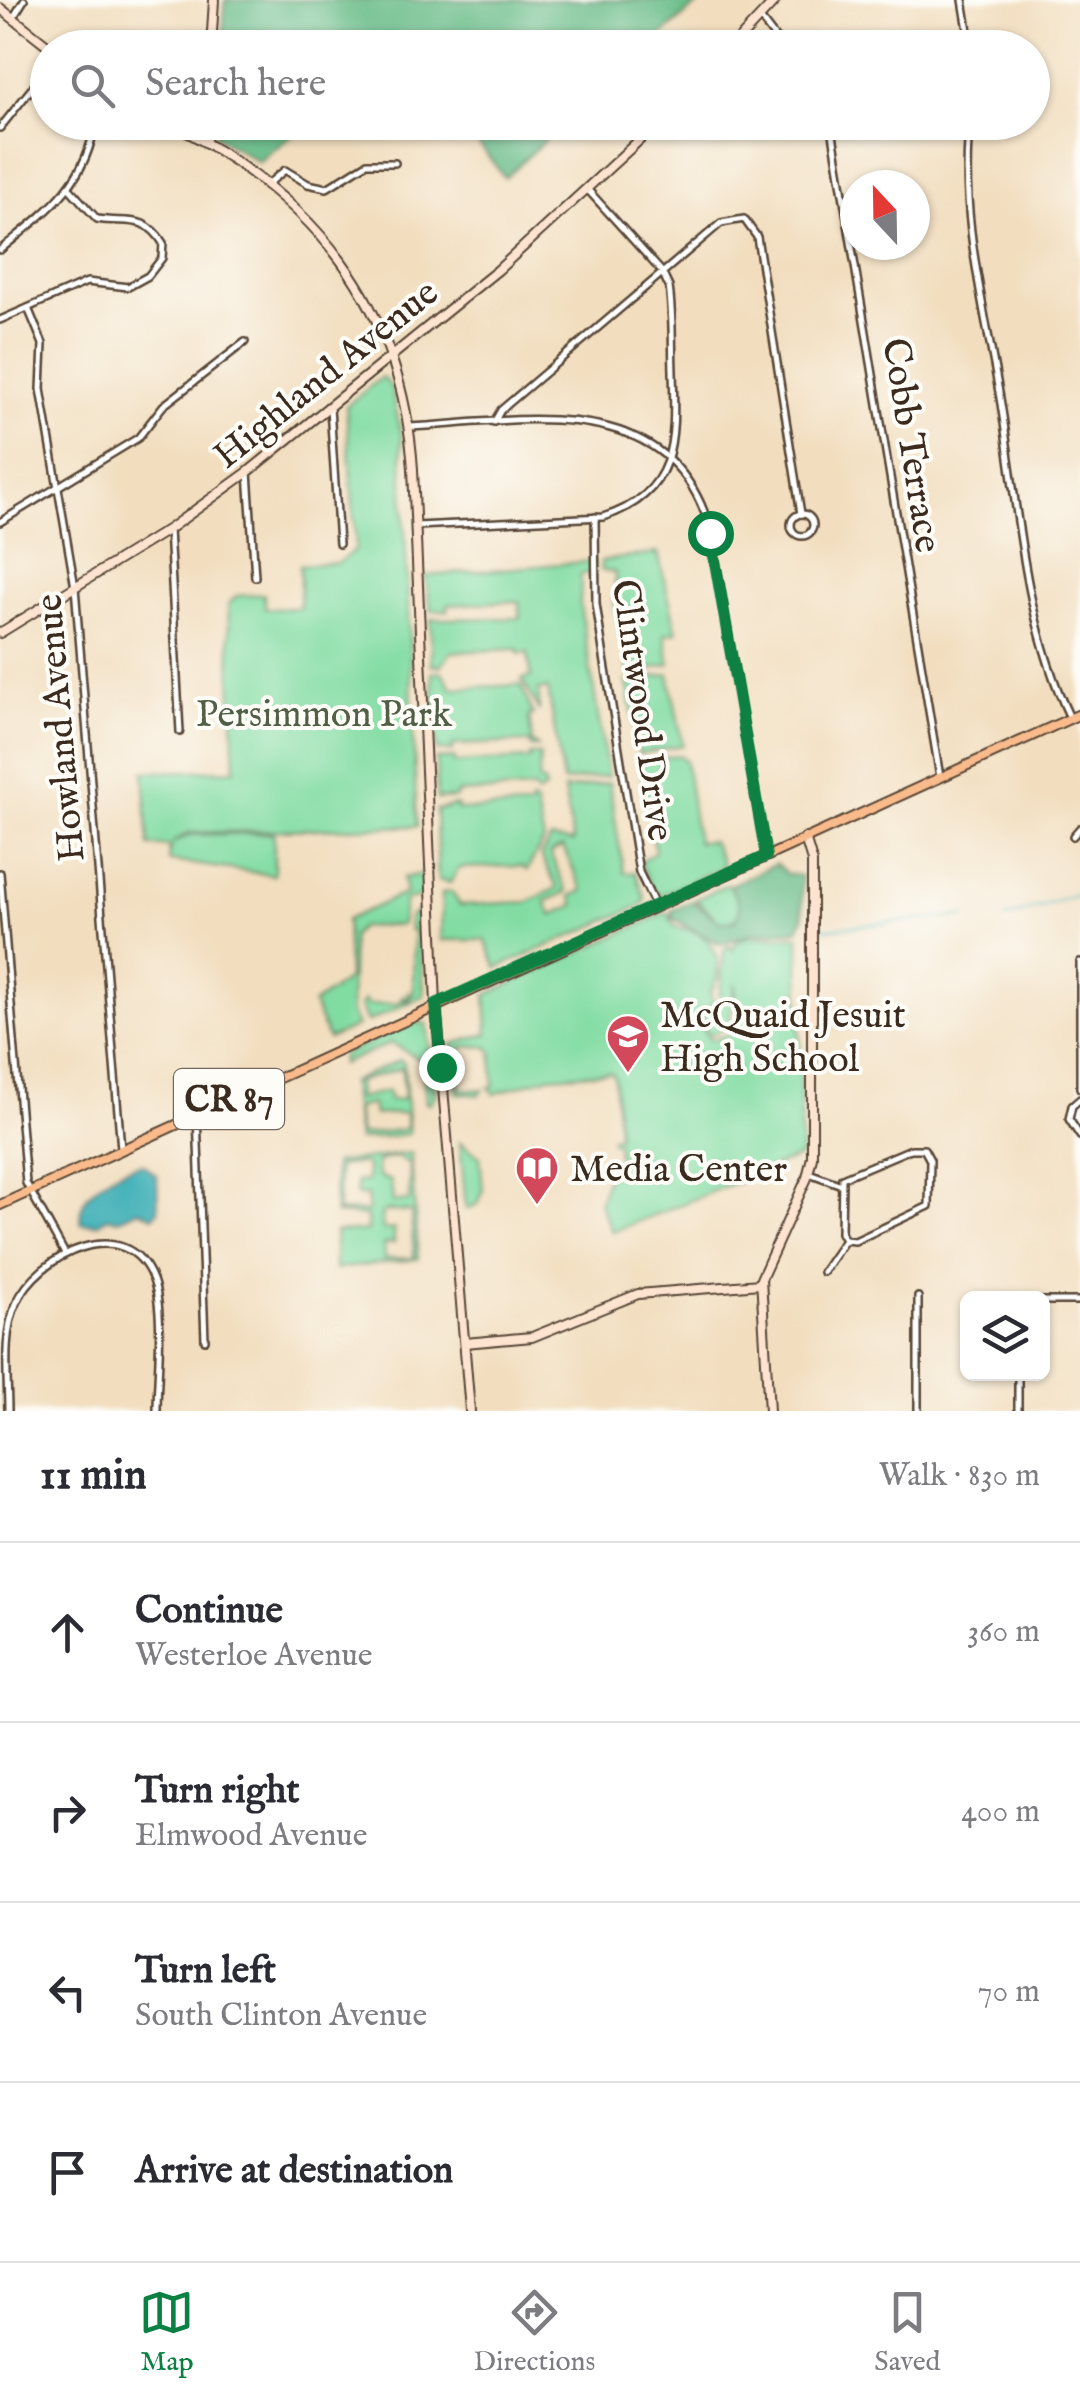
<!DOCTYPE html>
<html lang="en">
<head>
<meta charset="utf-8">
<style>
  body { margin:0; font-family:"IM FELL English",serif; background:#f7f7f7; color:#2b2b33 }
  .controls { position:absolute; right:30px; bottom:30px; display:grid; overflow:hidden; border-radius:15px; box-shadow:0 2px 8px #0004 }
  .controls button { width:90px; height:90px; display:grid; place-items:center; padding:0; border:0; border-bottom:2px solid #e1e1e2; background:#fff; color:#2b2b33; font:50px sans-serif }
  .compass { position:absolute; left:840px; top:170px; width:90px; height:90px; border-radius:50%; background:#fff; box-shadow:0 2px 8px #0004; rotate:338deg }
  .stop { position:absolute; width:30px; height:30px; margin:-22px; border:8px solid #0b8043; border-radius:50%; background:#fff }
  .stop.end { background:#0b8043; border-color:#fff; box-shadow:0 2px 10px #0008 }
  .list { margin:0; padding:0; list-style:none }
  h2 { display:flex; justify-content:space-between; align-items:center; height:130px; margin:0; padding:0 40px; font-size:42px }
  h2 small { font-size:32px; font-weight:400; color:#7c7c81 }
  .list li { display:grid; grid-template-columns:65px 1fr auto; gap:30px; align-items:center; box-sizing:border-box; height:180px; padding:0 40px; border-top:2px solid #e1e1e2 }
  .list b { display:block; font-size:38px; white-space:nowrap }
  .list p { margin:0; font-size:32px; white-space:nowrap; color:#7c7c81 }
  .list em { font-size:32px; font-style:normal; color:#7c7c81 }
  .icon { flex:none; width:55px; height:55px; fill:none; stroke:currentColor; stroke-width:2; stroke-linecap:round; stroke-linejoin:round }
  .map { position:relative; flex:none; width:1080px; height:1411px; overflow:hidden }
  .search { position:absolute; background:#fff; box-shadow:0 2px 8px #0004; left:30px; right:30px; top:30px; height:110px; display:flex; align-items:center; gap:25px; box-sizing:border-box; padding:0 35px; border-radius:55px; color:#7c7c81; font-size:38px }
  .sheet { height:850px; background:#fff }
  nav { display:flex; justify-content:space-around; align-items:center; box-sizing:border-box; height:140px; border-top:2px solid #e1e1e2; background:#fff; font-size:28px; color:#7c7c81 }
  nav a { display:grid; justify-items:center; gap:5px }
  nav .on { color:#0b8043 }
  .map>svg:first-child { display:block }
  .green { fill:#81dca2; stroke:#5e8360; stroke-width:2.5; fill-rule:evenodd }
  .forest { fill:#68bc88; stroke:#527353; stroke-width:2.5 }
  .water { fill:#3fb0b7; stroke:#3d6d6a; stroke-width:2.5 }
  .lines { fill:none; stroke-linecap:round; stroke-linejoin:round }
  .stream { stroke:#3fb0b7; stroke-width:2.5 }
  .street-casing { stroke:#564536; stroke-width:10 }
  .secondary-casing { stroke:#564536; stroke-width:12 }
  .primary-casing { stroke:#564536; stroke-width:12 }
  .street { stroke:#fff; stroke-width:5 }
  .secondary { stroke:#fde4d1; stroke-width:8 }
  .primary { stroke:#fabb8c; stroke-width:8 }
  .route { stroke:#0b8043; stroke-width:12 }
  .labels { text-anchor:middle; stroke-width:8; stroke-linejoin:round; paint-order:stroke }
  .shield { fill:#fdfcf7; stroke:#75695f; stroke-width:2.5 }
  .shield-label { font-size:35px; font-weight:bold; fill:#3b2a1e }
  .street-label { font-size:38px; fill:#3b2a1e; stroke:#fdfcf7 }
  .park-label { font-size:38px; fill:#505f46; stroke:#fdfcf7 }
  .poi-label { font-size:38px; fill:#3b2a1e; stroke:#fdfcf7; text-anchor:start }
</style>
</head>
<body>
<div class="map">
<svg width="1080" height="1411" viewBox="0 0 1080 1411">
  <rect width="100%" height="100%" fill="#fdfcf7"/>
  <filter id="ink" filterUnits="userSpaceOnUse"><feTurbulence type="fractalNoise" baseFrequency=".01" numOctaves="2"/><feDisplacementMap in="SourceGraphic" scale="20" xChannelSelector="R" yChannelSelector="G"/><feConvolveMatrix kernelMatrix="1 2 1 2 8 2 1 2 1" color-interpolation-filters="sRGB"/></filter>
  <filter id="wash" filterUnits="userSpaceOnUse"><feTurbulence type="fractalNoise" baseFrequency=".0048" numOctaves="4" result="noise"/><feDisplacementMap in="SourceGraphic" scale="40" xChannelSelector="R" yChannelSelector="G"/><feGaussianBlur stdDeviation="2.25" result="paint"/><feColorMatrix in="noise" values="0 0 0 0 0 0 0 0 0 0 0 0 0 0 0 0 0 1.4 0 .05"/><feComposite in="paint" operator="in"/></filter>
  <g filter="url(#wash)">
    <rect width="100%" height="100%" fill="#f2debf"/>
    <g class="green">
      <path d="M382 377 391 387 401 432 417 826 187 833 172 843 189 835 274 833V875L169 861 170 846H149L144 772 235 770 228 604 237 596 264 594 265 609 300 608V565L338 563 356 549 346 406Z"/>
      <path d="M658 553 677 632 665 634 670 664 629 674 615 605V572L601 570V561Z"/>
      <path d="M593 561 594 572 581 574 580 605 608 776 563 782 548 689 539 690V711L522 679 531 677 528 653 519 654 518 649 451 652 441 666 431 665V619L520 618 519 601 448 605V610L431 611 425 576Z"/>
      <path d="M442 672 452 688 521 685 533 715 529 716 532 742 538 747H531L529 742 453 745V751H437L432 673Z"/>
      <path d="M669 674 683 745 639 754 627 681Z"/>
      <path d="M530 755H540L539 782H544L545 789 537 794 534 789 457 793 456 798 437 799 436 759 454 758 455 763 530 759Z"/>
      <path d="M679 755 685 760 697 842 712 841 723 866 662 895 653 890 640 862 655 852 640 761Z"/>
      <path d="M609 783 624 873 635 872 645 899 642 905 497 968 485 940H441L442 893 452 892 460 905 528 902 557 888 541 855 551 839 573 842 564 790ZM563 847 583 891 571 896 575 905 552 915 546 901 567 892 550 853Z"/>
      <path d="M531 802H535L544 840 527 870 521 866 459 868 450 883 438 880 436 810 457 805 458 810 530 807Z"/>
      <path d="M423 874 422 897 405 900 401 925 361 927 352 935 350 1011 357 1026 328 1039 313 1004 348 979 346 920 406 893 403 878Z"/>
      <path d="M728 884 739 896V914L731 922H720L696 899Z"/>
      <path d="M419 910 424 996 367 1022 360 1006 364 1000 367 1005 399 1003 404 995 408 997 403 1002 411 999 408 992 413 994 414 931 410 930 409 918Z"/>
      <path d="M667 912 675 927C713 931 729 960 710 993L714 1003 700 1010 697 1018 710 1040 728 1035 739 1021 735 983 729 1027 709 1035 701 1019 719 1002 724 950 728 945 733 950 736 942 747 937 799 936 801 1156 612 1232 599 1202 608 1174 619 1172 617 1143 612 1142 611 1137 618 1136 614 1076 610 1072 550 1076 494 1094 489 1087 494 1086 492 1051 486 1046 464 1047 458 1054 461 1089 483 1090 479 1095 458 1093 452 1044 488 1034 486 995Z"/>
      <path d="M416 1022 427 1024 435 1096 430 1103H426L423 1062 392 1043 341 1064 342 1055Z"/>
      <path d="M400 1060 404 1063 409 1134 358 1140 351 1082ZM402 1068 404 1099 389 1100 388 1091 358 1098 357 1082ZM372 1104 374 1115 406 1113V1129L360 1135 356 1108Z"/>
      <path d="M460 1142 480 1157 483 1191 478 1204 466 1209Z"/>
      <path d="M411 1153 418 1259 335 1269V1232L367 1231V1216L335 1214 334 1163ZM396 1157 410 1163 409 1201 393 1202 391 1181 378 1176 377 1161ZM361 1163 367 1166V1181L356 1182 357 1195H367L368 1211 338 1212V1166ZM387 1211 411 1212 414 1258 385 1259 384 1244 394 1243V1229L383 1230 381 1215Z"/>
    </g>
    <g class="forest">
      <path d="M225 0H703L648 47H222Z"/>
      <path d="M217 123V122L308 123 258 162 216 136Z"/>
      <path d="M462 123H563L505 178Z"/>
      <path d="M776 864 787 874 801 876 803 918 798 930 751 934 720 944 672 918V910L693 901 720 922 734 921C747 905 732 896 730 885Z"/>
    </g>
    <path class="water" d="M143 1164 157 1176 158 1211 153 1217 139 1210 117 1220 108 1217 98 1224 81 1223C75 1192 117 1168 143 1164Z"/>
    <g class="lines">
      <g class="stream">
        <path d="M1005 918 1080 894"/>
        <path d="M819 929 966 916"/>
      </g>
    </g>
  </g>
  <g filter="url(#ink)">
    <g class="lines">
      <g class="street-casing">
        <g id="street">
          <path d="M963 0 971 48"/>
          <path d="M13 18 24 0"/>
          <path d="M760 18 783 48"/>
          <path d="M831 122 940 777"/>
          <path d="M970 122C958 214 986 313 1001 404 1018 508 1024 622 1070 718"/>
          <path d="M0 128 48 68"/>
          <path d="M268 184 285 170 308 184 327 188 367 163H395"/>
          <path d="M0 250C45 213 87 184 95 122"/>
          <path d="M28 308 43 344 41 389 75 587 121 1149"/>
          <path d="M0 320 87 282 128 287 148 276 162 258 163 243C144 213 127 224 97 219L70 189"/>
          <path d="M330 408 339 544"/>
          <path d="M494 422 501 410 721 223 744 219 757 237 801 514"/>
          <path d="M410 427C522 421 673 388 711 533L766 856"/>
          <path d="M248 472 255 577"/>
          <circle cx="802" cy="525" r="11"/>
          <path d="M595 517 596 604 604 657 639 872 655 905"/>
          <path d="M0 522 138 438 163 406 245 342"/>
          <path d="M416 526 603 517C679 493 675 437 673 372 672 344 673 314 669 287L662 272 588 190"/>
          <path d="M169 529 180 732"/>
          <path d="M1073 836 1080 828"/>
          <path d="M0 873 26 1183 64 1252"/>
          <path d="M1080 962V1088"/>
          <path d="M1080 1099 1072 1106 1069 1119 1080 1136"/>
          <path d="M197 1114 205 1340"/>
          <path d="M809 1173 839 1184"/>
          <path d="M823 1272 845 1240 855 1241 929 1206 930 1160 924 1149H911L842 1178 841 1233 845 1240"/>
          <path d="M918 1297V1411"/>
          <path d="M1042 1301H1080"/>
          <path d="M1018 1374V1411"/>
          <path d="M8 1411C8 1377 2 1336 16 1304 38 1254 127 1211 153 1280 165 1312 157 1375 157 1411"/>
        </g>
      </g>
      <g class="secondary-casing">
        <g id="secondary">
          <path d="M0 8 51 48"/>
          <path d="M211 48 214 0"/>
          <path d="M731 48 776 0"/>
          <path d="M168 122C314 196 402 303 413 469L436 1004 470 1411"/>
          <path d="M206 142 207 122"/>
          <path d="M0 633 169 529 248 472 498 270 659 122"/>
          <path d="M465 1343 532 1337 638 1294 760 1284"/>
          <path d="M769 1411 761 1279 807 1178 812 1157V861L805 838"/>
        </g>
      </g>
      <g class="primary-casing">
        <path id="primary" d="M0 1205 1080 714"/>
      </g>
      <use href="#street" class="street"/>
      <use href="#secondary" class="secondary"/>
      <use href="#primary" class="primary"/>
    </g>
  </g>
  <g class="lines" filter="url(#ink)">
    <path class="route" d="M441 1067 436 1004 766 856 710 533"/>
  </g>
  <defs>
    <g id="school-pin" transform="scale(2.25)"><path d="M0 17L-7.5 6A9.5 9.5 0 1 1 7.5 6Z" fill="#d1495b" stroke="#fdfcf7"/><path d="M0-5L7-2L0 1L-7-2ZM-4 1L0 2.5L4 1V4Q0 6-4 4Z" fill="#fff"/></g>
    <g id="library-pin" transform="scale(2.25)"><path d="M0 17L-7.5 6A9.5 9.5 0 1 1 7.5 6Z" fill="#d1495b" stroke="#fdfcf7"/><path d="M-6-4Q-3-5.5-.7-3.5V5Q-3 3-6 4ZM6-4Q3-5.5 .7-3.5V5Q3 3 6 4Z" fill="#fff"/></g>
  </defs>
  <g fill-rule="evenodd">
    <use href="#school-pin" x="628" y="1036"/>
    <use href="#library-pin" x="537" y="1168"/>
  </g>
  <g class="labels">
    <rect class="shield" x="174" y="1069" width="110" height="60" rx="8"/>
    <g class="shield-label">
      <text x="229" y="1111">CR 87</text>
    </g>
    <g class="street-label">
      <text transform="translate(325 373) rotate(-39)" y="13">Highland Avenue</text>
      <text transform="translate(913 445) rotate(81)" y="13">Cobb Terrace</text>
      <text transform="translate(644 710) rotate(82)" y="13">Clintwood Drive</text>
      <text transform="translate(59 728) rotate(-95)" y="13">Howland Avenue</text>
    </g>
    <g class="park-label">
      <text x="324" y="726">Persimmon Park</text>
    </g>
    <g class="poi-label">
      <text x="660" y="1027">McQuaid Jesuit<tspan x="660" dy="44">High School</tspan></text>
      <text x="570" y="1181">Media Center</text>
    </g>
  </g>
</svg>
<div class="controls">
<button><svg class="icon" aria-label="layers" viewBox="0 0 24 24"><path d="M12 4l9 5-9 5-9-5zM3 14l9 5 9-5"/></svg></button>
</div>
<svg class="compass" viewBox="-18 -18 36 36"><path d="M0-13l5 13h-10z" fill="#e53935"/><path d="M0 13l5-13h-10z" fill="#7c7c81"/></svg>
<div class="stop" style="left:710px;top:533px"></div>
<div class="stop end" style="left:441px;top:1067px"></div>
<div class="search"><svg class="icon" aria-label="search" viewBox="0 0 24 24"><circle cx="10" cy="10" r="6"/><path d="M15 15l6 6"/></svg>Search here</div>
</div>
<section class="sheet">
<h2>11 min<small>Walk · 830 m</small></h2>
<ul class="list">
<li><svg class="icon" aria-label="ahead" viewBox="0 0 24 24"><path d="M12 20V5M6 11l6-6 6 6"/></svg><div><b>Continue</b><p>Westerloe Avenue</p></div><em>360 m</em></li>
<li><svg class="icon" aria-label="right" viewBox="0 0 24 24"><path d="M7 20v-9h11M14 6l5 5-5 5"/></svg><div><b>Turn right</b><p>Elmwood Avenue</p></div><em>400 m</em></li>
<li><svg class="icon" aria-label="left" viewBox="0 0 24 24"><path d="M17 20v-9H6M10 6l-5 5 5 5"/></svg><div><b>Turn left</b><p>South Clinton Avenue</p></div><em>70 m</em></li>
<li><svg class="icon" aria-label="arrive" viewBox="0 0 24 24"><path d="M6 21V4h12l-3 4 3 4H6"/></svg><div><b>Arrive at destination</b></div></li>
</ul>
</section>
<nav>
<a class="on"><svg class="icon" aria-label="map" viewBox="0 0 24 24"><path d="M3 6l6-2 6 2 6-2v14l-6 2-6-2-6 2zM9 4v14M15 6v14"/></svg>Map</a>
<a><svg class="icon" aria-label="directions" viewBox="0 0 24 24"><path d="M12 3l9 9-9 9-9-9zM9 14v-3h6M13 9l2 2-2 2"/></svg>Directions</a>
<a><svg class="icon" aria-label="saved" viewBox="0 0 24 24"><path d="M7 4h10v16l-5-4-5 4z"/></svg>Saved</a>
</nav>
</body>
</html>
